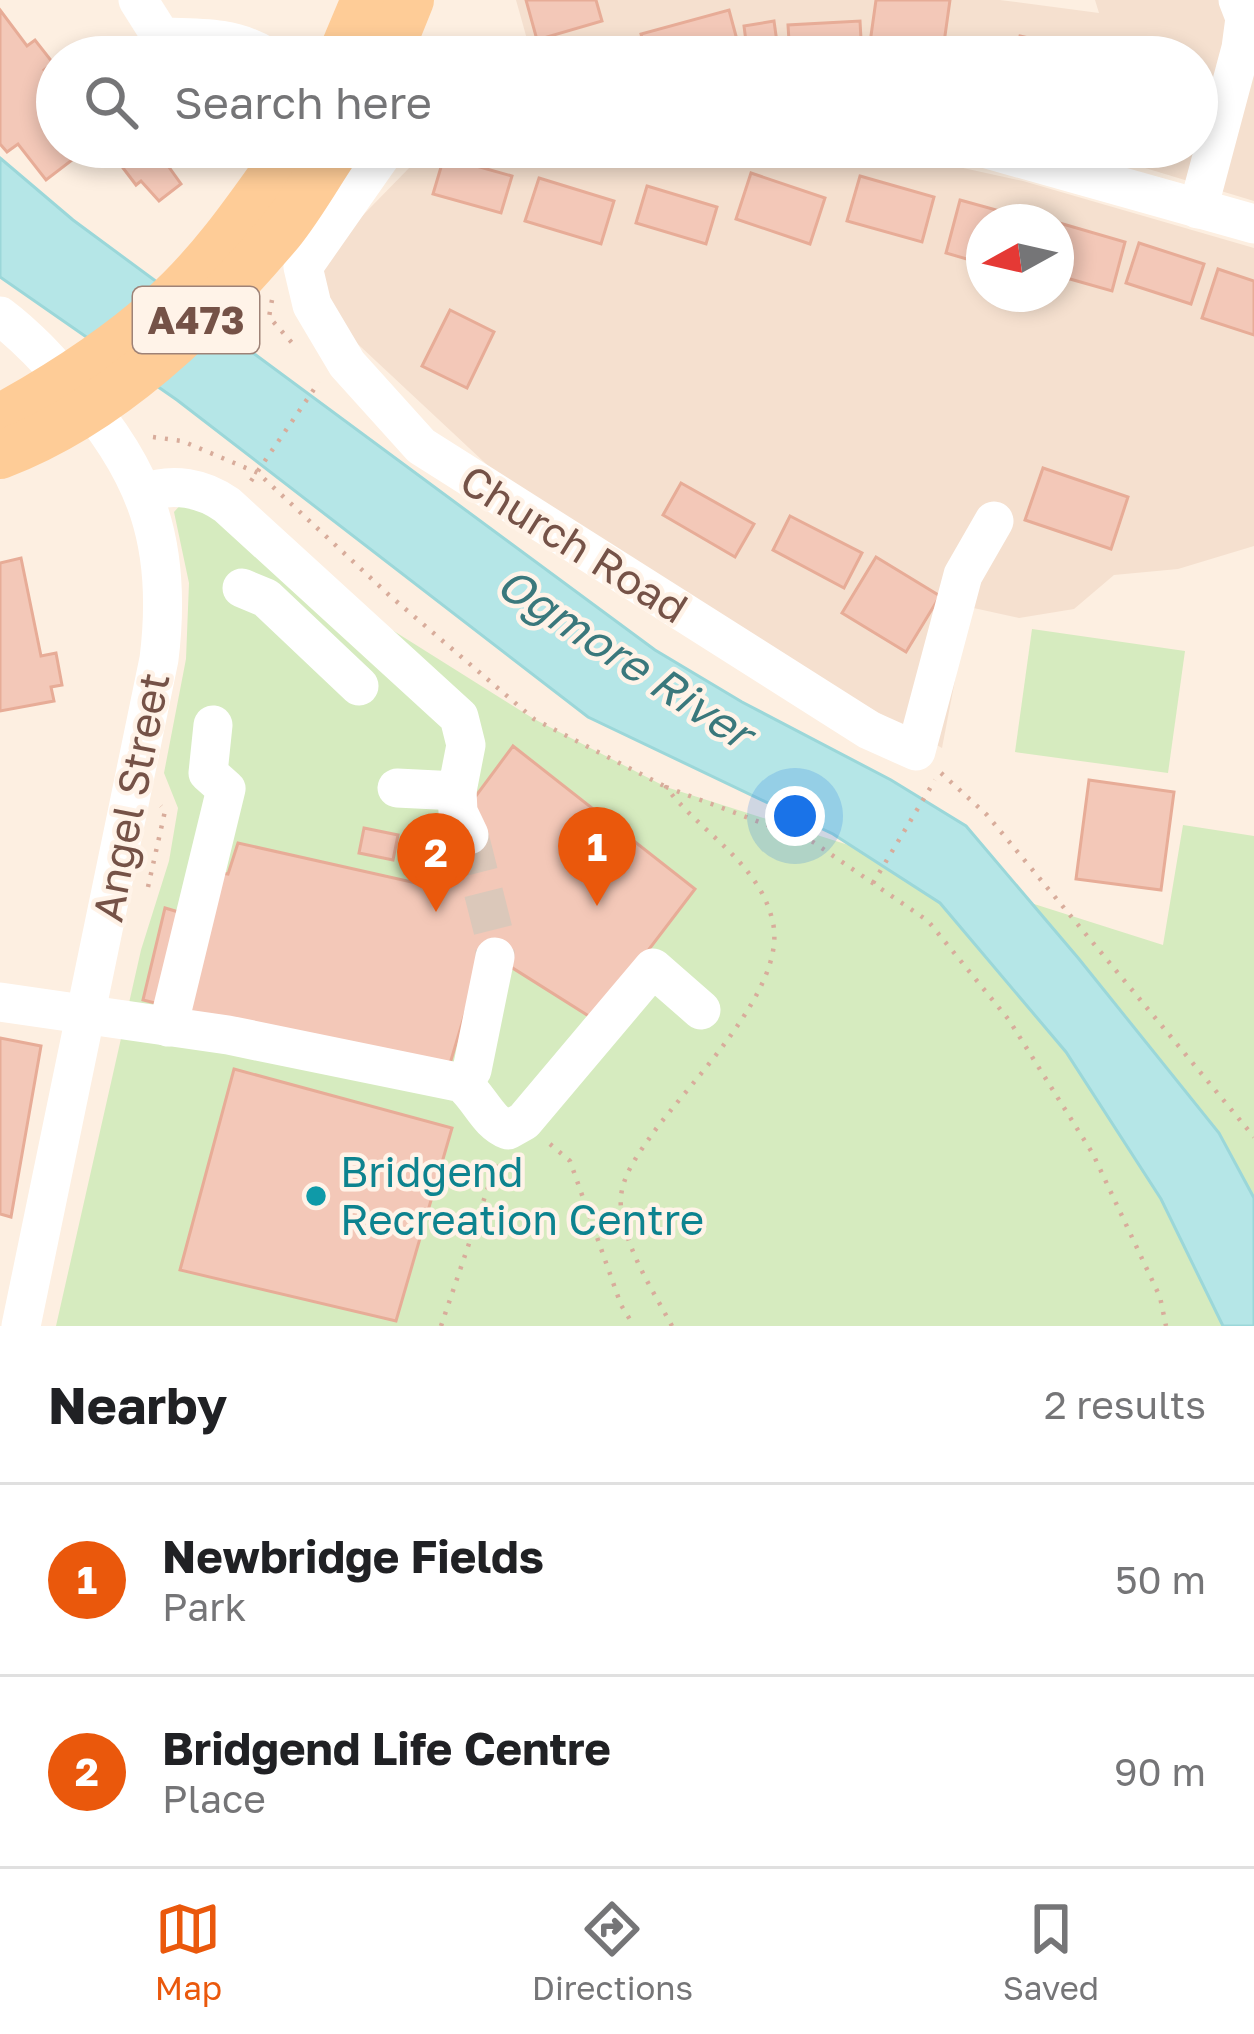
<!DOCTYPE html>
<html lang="en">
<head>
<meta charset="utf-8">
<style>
  body { margin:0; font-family:"Golos Text",sans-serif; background:#f2f2f2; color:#202124 }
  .compass { position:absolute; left:966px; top:204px; width:108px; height:108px; border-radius:50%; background:#fff; box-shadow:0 6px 18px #0003; rotate:262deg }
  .you { position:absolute; left:795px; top:816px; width:42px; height:42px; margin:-30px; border:9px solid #fff; border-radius:50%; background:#1a73e8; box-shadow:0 0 0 18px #1a73e833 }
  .badge { display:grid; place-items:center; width:78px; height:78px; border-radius:50%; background:#ea580c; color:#fff; font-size:39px; font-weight:700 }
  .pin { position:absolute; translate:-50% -99px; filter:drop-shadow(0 3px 6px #0008) }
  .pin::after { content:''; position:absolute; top:63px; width:42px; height:36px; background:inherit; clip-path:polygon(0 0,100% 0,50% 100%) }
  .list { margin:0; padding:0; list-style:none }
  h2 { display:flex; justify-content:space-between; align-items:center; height:156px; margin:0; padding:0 48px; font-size:51px }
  h2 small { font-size:39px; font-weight:400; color:#757577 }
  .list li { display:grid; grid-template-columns:78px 1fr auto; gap:36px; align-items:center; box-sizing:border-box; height:192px; padding:0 48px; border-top:3px solid #e0e0e0 }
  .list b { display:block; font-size:45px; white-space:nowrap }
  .list p { margin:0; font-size:39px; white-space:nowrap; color:#757577 }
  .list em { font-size:39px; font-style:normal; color:#757577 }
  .icon { flex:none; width:66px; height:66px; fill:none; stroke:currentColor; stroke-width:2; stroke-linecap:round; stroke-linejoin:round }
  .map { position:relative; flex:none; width:1254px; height:1326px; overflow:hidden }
  .search { position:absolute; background:#fff; box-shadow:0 6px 18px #0003; left:36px; right:36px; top:36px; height:132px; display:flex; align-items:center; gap:30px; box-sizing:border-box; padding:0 42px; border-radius:66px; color:#757577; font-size:45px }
  .sheet { height:540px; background:#fff }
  nav { display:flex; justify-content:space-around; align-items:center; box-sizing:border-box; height:168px; border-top:3px solid #e0e0e0; background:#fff; font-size:33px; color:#757577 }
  nav a { display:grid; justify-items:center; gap:6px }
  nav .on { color:#ea580c }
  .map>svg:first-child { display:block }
  .residential { fill:#f5e0cf; fill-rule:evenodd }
  .green { fill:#d6ebbf }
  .water { fill:#b5e6e7; stroke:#9bd7d9; stroke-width:3 }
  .building { fill:#f3c8b8; stroke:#e7ac97; stroke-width:3 }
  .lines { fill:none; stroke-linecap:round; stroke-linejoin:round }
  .minor-tunnel { stroke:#dbc8ba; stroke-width:39; stroke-dasharray:39 20; stroke-linecap:butt }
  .path { stroke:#d8ac9b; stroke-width:4.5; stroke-dasharray:3 9; stroke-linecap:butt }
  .minor { stroke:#fff; stroke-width:39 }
  .major { stroke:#fecc97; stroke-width:48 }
  .culture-dot { fill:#0f9aa8; stroke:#fff3e8; stroke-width:4.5 }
  .labels { text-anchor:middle; stroke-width:9; stroke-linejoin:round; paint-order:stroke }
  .shield { fill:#fff3e8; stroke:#9e8277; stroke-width:3 }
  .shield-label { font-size:39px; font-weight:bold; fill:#755247 }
  .street-label { font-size:42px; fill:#755247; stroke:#fff3e8 }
  .culture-label { font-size:42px; fill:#0d838f; stroke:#fff3e8; text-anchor:start }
  .water-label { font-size:45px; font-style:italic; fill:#3a787c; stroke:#fff3e8 }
</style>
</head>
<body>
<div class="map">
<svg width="1254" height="1326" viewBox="0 0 1254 1326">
  <rect width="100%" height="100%" fill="#fdefe1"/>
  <g class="residential">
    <path d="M516 0H1000L1099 13 1095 0H1254V201L1076 147H1197V57H532Z"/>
    <path d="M416 147H534L676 156 860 150 922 159 1023 181 1254 248V546L1178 569 1114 575 1074 609 1019 618 969 607 942 748 645 583 527 502 346 333 320 288 327 252 411 166ZM984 222H1056V294H984Z"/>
  </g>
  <g class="green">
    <path d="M185 500 534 719 666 787 1163 945 1183 825 1254 836V1326H56L141 950 169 861 178 808 164 773 186 659 189 583 174 512Z"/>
    <path d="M1032 629 1185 651 1168 773 1015 752Z"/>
  </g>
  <path class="water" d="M0 158 73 220 655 650 742 702 891 780 966 826 1079 959 1219 1133 1254 1198V1326H1223L1161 1199 1066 1052 940 903 833 834 588 717 177 400 0 277Z"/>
  <g class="building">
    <path d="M526 0H596L602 21 537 40Z"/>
    <path d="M876 0H950L942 57H868Z"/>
    <path d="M0 10 27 46 35 40 53 63 44 70 57 87V147H89L46 180 18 144 7 152 0 144Z"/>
    <path d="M729 10 740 51 718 57H647L641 34Z"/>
    <path d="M774 21 779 57H748L744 26Z"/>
    <path d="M860 21 862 57H790L788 25Z"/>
    <path d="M1020 36 1072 48 1069 57H1015Z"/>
    <path d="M1197 83 1213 87 1200 148 1194 147Z"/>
    <path d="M170 147 161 156 181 184 159 201 141 181 136 185 120 164 125 160 115 148Z"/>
    <path d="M444 157 512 176 501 213 433 194Z"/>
    <path d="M751 173 825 198 810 244 736 219Z"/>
    <path d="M860 176 934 197 922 242 847 221Z"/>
    <path d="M539 178 614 201 601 244 525 221Z"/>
    <path d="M647 186 717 207 706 244 636 223Z"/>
    <path d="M960 200 1025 218 1024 222H984V264L946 253Z"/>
    <path d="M1056 222 1125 242 1112 291 1056 275Z"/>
    <path d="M1139 243 1204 264 1191 304 1126 283Z"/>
    <path d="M1218 269 1254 281V335L1202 318Z"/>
    <path d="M450 310 494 332 467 388 422 366Z"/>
    <path d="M1043 468 1128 497 1111 549 1025 520Z"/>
    <path d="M681 483 754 524 735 557 663 515Z"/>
    <path d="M790 516 862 553 844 588 773 550Z"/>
    <path d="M876 557 940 596 906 652 842 613Z"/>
    <path d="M21 558 41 656 56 653 62 685 51 687 54 701 0 711V563Z"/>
    <path d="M513 746 695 889 595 1020 484 950 446 1077 143 1000 165 908 192 916 203 870 228 874 238 843 416 883 422 862 447 865 476 825 461 816Z"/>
    <path d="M1089 780 1174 792 1161 890 1076 879Z"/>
    <path d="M364 828 398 835 393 860 359 853Z"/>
    <path d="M0 1038 41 1046 11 1217 0 1214Z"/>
    <path d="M234 1069 452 1128 396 1321 180 1270Z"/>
  </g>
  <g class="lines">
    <path class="minor-tunnel" d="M469 835 495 938V957"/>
    <g class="path">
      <path d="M272 300 269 317 294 345"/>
      <path d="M153 437 182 441 258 473 389 595 534 719 666 787"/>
      <path d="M251 481 319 382"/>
      <path d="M941 773 987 815 1254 1137"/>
      <path d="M873 883 935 780"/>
      <path d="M148 887 165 811 161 806"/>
      <path d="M550 1144 570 1161 621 1305 634 1326"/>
      <path d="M441 1326 497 1161"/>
      <path d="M672 1326C652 1289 626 1250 621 1208 618 1179 638 1155 653 1133 691 1081 787 988 773 923 760 862 700 833 666 787L813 842 928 921 1009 1020 1093 1154 1160 1297 1166 1326"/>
    </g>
    <g class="minor">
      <path d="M138 0 174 57"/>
      <path d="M160 37C198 38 234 36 267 57"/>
      <path d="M387 147 303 267 312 305 347 364 421 446 869 730 916 751 963 575 994 521"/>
      <path d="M980 147 1254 224"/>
      <path d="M1198 209 1241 48 1245 18 1238 0"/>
      <path d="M0 316C28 337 49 361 72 387 148 472 173 546 159 659L21 1326"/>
      <path d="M144 493C173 482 203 488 227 505L459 717 466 745 457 791 397 788"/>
      <path d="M242 588 266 598 359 686"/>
      <path d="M457 791 458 812 469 835"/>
      <path d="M0 1002 228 1035 462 1083C480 1098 487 1122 508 1130L524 1121 653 968 701 1010"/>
      <path d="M168 1027 226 789 208 773 213 725"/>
      <path d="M462 1083 472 1070 495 957"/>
    </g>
    <g class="major">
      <path d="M341 57 365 0"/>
      <path d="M387 57 410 0"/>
      <path d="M0 418C58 386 113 351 162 307 213 262 253 202 292 147"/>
      <path d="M0 455C111 413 205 321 280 232 301 206 318 175 337 147"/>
    </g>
  </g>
  <circle class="culture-dot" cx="316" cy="1196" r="12"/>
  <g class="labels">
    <rect class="shield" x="133" y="287" width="126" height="66" rx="9"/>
    <g class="shield-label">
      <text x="196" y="334">A473</text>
    </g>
    <g class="street-label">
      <text transform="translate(574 544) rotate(32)" y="15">Church Road</text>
      <text transform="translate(131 797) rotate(-79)" y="15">Angel Street</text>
    </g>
    <g class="culture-label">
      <text x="340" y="1187">Bridgend<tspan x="340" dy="48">Recreation Centre</tspan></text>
    </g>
    <g class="water-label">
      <text transform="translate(625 658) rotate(33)" y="16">Ogmore River</text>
    </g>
  </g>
</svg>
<svg class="compass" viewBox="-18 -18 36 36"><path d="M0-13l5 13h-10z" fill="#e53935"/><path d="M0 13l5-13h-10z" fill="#757577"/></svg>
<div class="you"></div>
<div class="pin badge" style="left:597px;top:906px">1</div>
<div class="pin badge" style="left:436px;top:912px">2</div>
<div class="search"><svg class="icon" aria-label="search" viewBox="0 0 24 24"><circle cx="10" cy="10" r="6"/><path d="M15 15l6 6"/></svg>Search here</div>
</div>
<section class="sheet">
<h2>Nearby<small>2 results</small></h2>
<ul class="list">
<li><span class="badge">1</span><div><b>Newbridge Fields</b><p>Park</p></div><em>50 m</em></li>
<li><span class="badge">2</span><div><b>Bridgend Life Centre</b><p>Place</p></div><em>90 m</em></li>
</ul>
</section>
<nav>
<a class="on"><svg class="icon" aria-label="map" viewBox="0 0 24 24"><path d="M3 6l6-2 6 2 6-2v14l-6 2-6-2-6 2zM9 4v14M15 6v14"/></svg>Map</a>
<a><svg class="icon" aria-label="directions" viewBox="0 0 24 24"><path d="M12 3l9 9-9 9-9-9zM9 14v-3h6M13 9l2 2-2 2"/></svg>Directions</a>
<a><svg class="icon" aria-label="saved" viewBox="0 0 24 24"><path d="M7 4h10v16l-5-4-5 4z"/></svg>Saved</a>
</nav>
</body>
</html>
